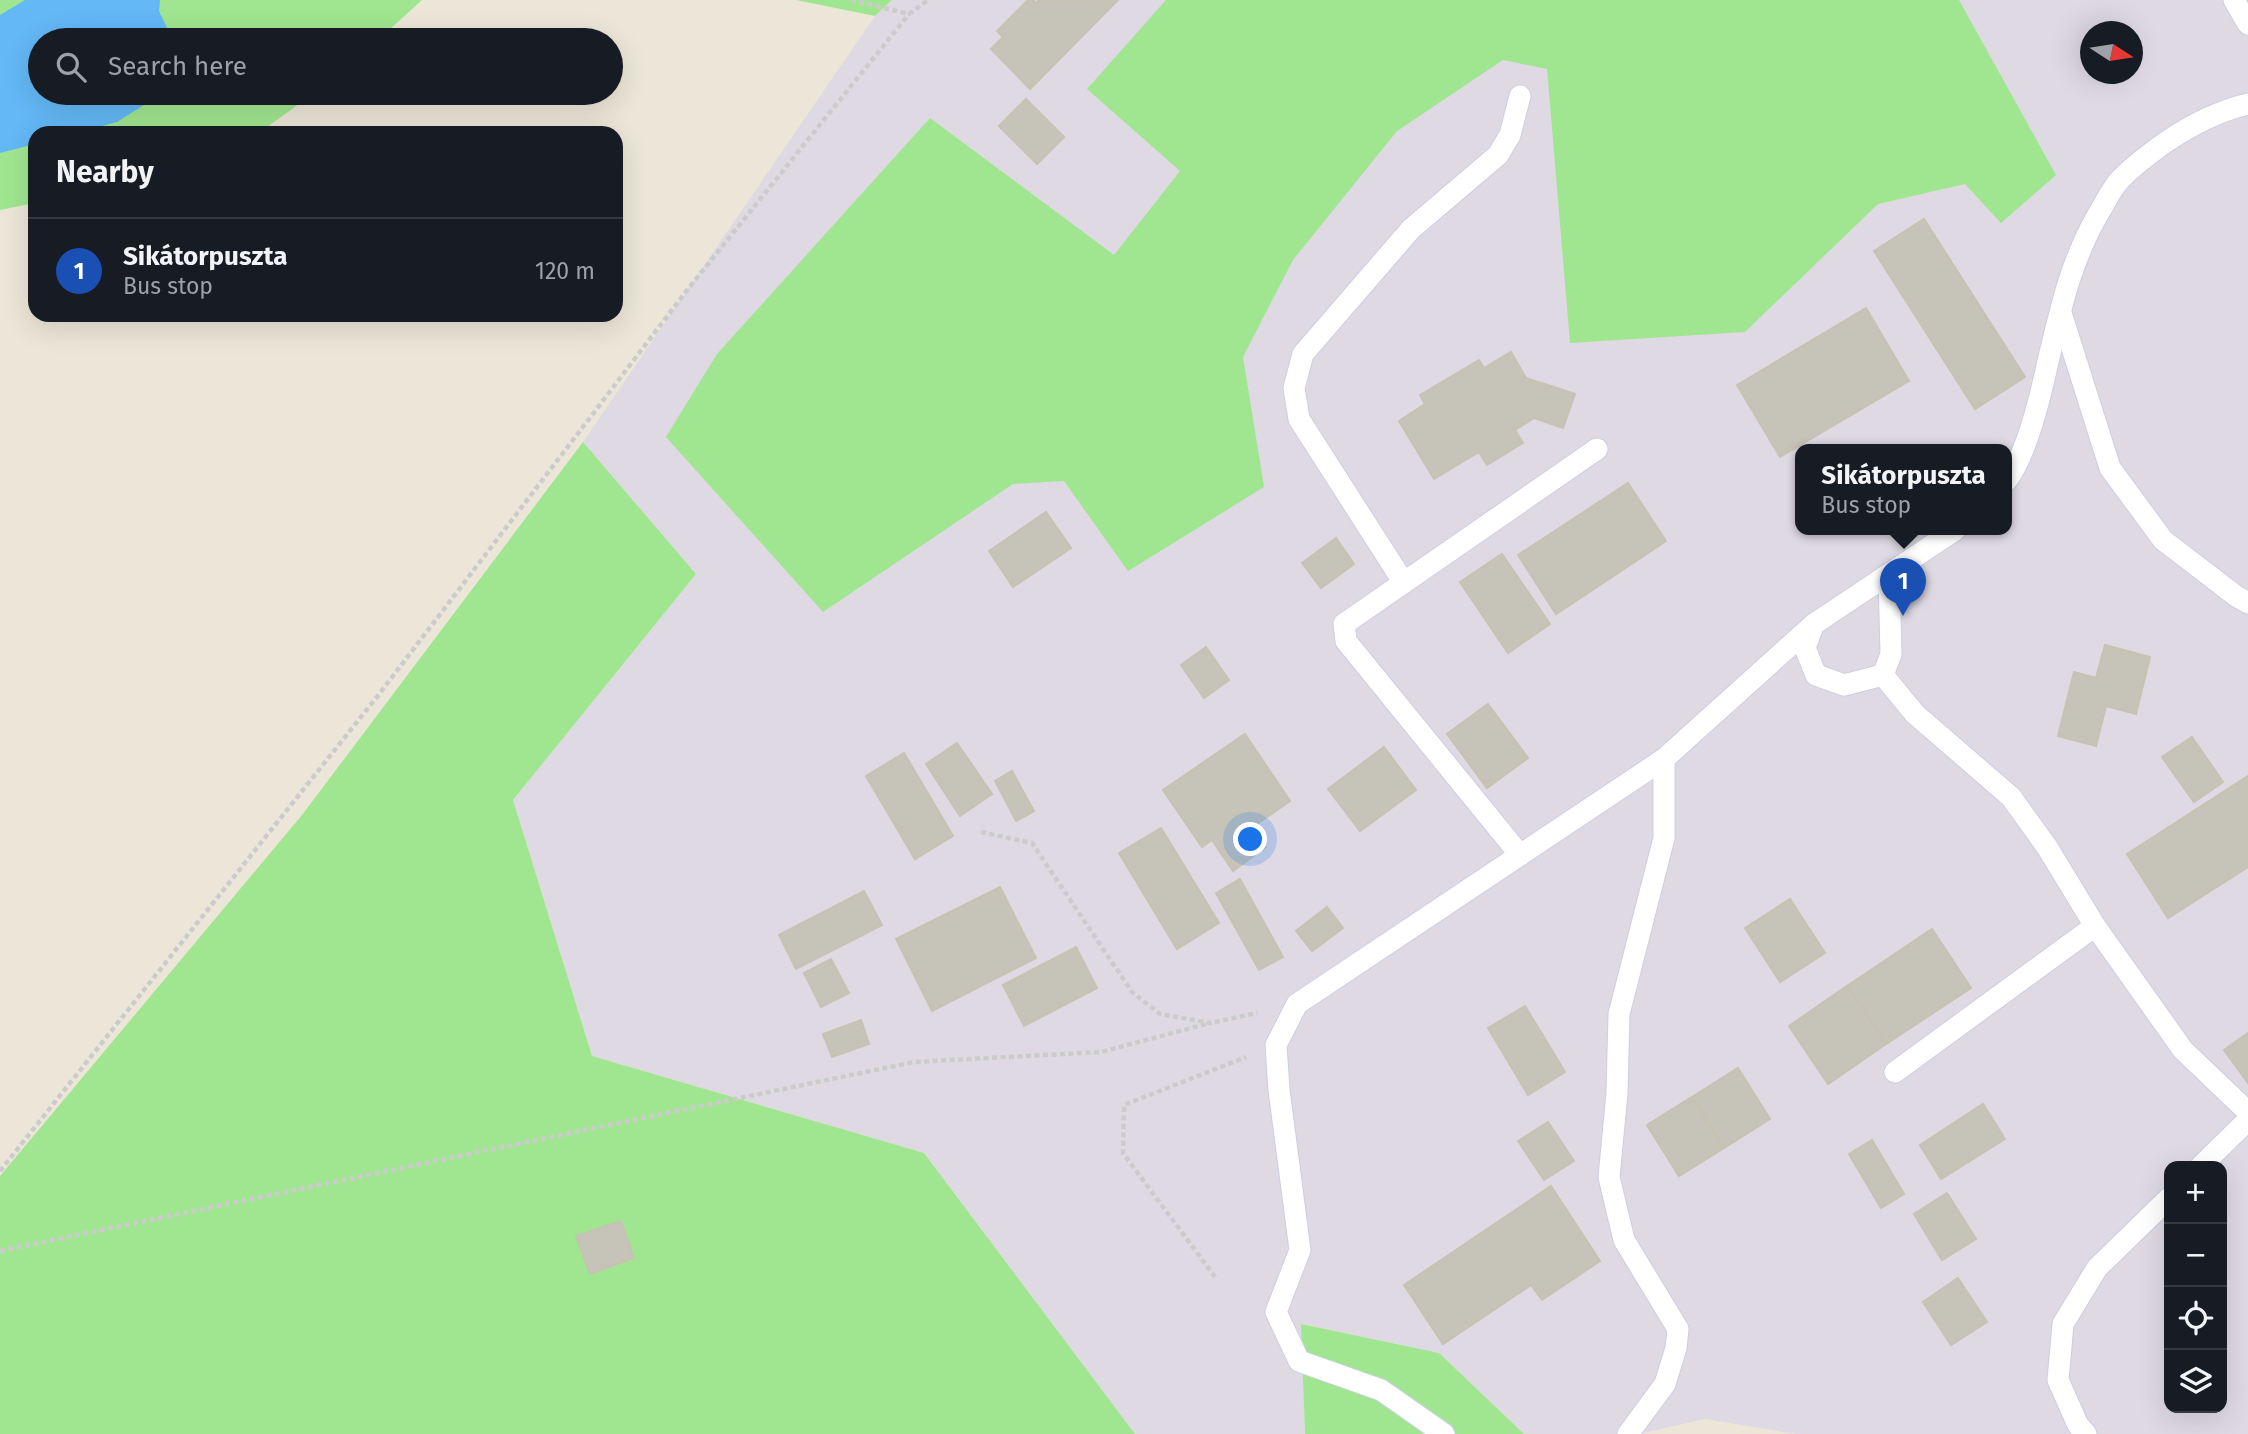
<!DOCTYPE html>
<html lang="en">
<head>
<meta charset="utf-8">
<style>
  body { margin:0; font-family:"Fira Sans",sans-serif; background:#242831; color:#f1f3f6 }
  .controls { position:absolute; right:21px; bottom:21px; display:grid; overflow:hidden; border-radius:14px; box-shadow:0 7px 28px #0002 }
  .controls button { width:63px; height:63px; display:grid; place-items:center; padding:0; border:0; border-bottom:2px solid #363941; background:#171b24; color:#f1f3f6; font:35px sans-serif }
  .compass { position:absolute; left:2080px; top:21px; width:63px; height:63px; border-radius:50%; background:#171b24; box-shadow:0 7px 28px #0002; rotate:102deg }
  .you { position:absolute; left:1251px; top:840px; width:24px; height:24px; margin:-18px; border:5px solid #fff; border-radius:50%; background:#1a73e8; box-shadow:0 0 0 10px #1a73e833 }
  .badge { display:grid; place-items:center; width:46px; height:46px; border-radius:50%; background:#0b8043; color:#fff; font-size:23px; font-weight:700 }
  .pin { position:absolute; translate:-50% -58px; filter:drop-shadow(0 2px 4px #0008) }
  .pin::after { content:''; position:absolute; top:37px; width:24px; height:21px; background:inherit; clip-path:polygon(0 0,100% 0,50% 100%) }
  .popup { position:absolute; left:1795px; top:444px; width:217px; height:91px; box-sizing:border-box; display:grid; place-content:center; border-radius:14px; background:#171b24; filter:drop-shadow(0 2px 5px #0005); font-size:23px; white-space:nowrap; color:#9ea1a6 }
  .popup b { font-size:26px; color:#f1f3f6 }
  .popup::after { content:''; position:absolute; left:50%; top:100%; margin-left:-14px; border:14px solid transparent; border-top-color:#171b24 }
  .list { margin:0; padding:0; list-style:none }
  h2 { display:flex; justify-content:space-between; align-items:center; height:91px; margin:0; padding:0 28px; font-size:30px }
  h2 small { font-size:23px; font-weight:400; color:#9ea1a6 }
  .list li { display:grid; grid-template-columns:46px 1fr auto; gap:21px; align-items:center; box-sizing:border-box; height:105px; padding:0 28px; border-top:2px solid #363941 }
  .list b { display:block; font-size:26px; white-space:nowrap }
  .list p { margin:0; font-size:23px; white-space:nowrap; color:#9ea1a6 }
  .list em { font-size:23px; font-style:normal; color:#9ea1a6 }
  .icon { flex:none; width:38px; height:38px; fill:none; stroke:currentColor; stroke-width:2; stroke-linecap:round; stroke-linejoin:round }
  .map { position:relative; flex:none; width:2248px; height:1434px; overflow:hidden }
  .search { position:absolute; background:#171b24; box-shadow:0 7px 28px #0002; left:28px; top:28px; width:595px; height:77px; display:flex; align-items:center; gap:18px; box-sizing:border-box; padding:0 24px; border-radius:38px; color:#9ea1a6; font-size:26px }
  .panel { position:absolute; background:#171b24; box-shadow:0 7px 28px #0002; left:28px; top:126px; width:595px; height:196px; border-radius:21px }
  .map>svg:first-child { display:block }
  .industrial { fill:#ded9e3; fill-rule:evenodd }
  .green { fill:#a0e690 }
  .water { fill:#63b8f5 }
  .building { fill:#c6c3b8; stroke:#c7c2b2; stroke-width:2 }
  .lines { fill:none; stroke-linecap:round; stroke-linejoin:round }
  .service-casing { stroke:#cdcee2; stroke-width:23 }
  .path { stroke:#cbcbcb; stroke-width:4.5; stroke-dasharray:5 3.5; stroke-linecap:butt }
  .service { stroke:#fff; stroke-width:21 }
</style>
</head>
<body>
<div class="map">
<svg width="2248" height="1434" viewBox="0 0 2248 1434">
  <rect width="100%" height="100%" fill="#ece6d8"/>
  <path class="industrial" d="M892 0H2248V1434H1796L1705 1419 1639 1434H1524L1439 1353 1302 1324 1305 1434H1135L924 1153 592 1056 513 800 696 574 583 442 875 16ZM2090 32H2132V74H2090ZM1800 450H2006V530H1800ZM2169 1166H2222V1408H2169Z"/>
  <g class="green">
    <path d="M0 0H422L378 40H40V93H314L259 133H35V203L0 210Z"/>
    <path d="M796 0H892L875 16Z"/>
    <path d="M1166 0H1959L2056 175 2001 223 1965 184 1878 204 1745 332 1570 343 1547 69 1503 60 1397 131 1293 260 1243 357 1264 487 1128 571 1064 481 1013 484 823 612 666 437 717 354 930 118 1114 255 1180 171 1087 89Z"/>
    <path d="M583 442 696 574 513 800 592 1056 924 1153 1135 1434H0V1176L302 815Z"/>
    <path d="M1301 1324 1439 1353 1524 1434H1305Z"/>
  </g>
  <path class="water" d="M25 0H160L159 11 173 40H40V93H163L117 122 76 133H35V144L0 153V15Z"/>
  <g class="building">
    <path d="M1028 0H1033L1036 3 1039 0H1118L1030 89 991 49 1003 37 997 31Z"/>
    <path d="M1026 99 1064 137 1037 164 999 126Z"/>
    <path d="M1924 219 2025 377 1975 409 1874 251Z"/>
    <path d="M1866 308 1909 381 1780 457 1737 385Z"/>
    <path d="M1511 352 1526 378 1575 394 1563 428 1534 418 1515 430 1523 443 1487 465 1479 452 1434 479 1399 421 1425 404 1420 395 1479 360 1484 368Z"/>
    <path d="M1628 483 1666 541 1556 614 1518 555Z"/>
    <path d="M1046 512 1071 548 1013 587 989 551Z"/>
    <path d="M1336 538 1354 564 1321 588 1302 563Z"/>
    <path d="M1502 554 1550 624 1508 653 1460 582Z"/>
    <path d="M2105 645 2150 657 2136 714 2106 706 2096 746 2058 736 2074 672 2096 678Z"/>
    <path d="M1206 647 1229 680 1204 698 1181 665Z"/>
    <path d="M1488 704 1528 758 1487 788 1447 734Z"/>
    <path d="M1245 734 1290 801 1253 827 1266 847 1233 871 1212 840 1202 847 1163 790Z"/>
    <path d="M2192 737 2223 782 2194 802 2162 757Z"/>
    <path d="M957 743 992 794 960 816 926 764Z"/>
    <path d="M1384 747 1416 790 1360 831 1328 789Z"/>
    <path d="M904 753 953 836 915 859 866 776Z"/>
    <path d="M1012 771 1034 811 1016 821 995 781Z"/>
    <path d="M2248 776V867L2168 918 2127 854Z"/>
    <path d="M1161 828 1219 923 1177 949 1119 853Z"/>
    <path d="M1240 879 1283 957 1259 970 1216 893Z"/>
    <path d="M1000 887 1036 958 932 1011 896 939Z"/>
    <path d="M864 891 882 925 796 969 779 935Z"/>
    <path d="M1790 899 1825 953 1780 982 1745 928Z"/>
    <path d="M1327 907 1343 928 1312 951 1296 931Z"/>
    <path d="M1932 929 1971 988 1886 1044 1847 986Z"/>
    <path d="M1076 947 1097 988 1024 1026 1003 985Z"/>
    <path d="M831 959 849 993 821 1007 804 973Z"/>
    <path d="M1847 986 1886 1044 1828 1084 1789 1026Z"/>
    <path d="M1525 1006 1565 1072 1528 1095 1488 1028Z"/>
    <path d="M861 1020 869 1044 832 1057 823 1034Z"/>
    <path d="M2248 1033V1083L2224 1050Z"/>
    <path d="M1738 1068 1770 1119 1724 1148 1692 1097Z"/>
    <path d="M1692 1097 1724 1148 1679 1176 1647 1125Z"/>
    <path d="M1983 1104 2005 1139 1941 1179 1920 1145Z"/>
    <path d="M1548 1122 1574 1161 1544 1180 1518 1141Z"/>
    <path d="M1872 1140 1904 1194 1881 1208 1849 1154Z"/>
    <path d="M1551 1186 1600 1261 1542 1300 1531 1285 1443 1344 1404 1285Z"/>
    <path d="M1947 1193 1976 1239 1942 1260 1914 1214Z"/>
    <path d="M621 1221 634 1258 590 1274 576 1236Z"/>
    <path d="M1958 1278 1987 1322 1951 1345 1923 1302Z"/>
  </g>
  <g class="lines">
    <g class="service-casing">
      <g id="service">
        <path d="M2234 0 2248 24"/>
        <path d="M2061 313 2110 468 2163 540 2236 596 2248 603"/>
        <path d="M2006 481C2026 457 2040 398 2047 366 2060 310 2072 255 2103 206 2107 198 2112 190 2117 183 2131 167 2149 154 2166 142 2191 125 2219 111 2248 104"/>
        <path d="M1404 583 1299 419 1294 388 1303 354 1411 229 1498 155 1510 135 1520 96"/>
        <path d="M1813 626 1805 648 1816 675 1844 685 1883 675 1891 654 1889 574"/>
        <path d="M1883 675 1915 714 2011 797 2047 847 2095 926 2183 1050 2248 1112"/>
        <path d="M1520 855 1346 641 1344 624 1597 449"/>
        <path d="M1895 1072 2095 926"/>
        <path d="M2201 1166 2248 1120"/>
        <path d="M1444 1434 1381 1390 1299 1361 1276 1312 1300 1250 1279 1090 1276 1045 1297 1004 1664 759 1814 624 1955 530"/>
        <path d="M1628 1434 1665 1384 1676 1348 1678 1329 1624 1240 1609 1177 1617 1093 1619 1014 1664 838V759"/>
        <path d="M2086 1434 2078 1425 2058 1380 2063 1324 2097 1268 2169 1198"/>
      </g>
    </g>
    <g class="path">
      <path d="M851 0 909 14 928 0"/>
      <path d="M981 832 1032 843 1132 992 1160 1014 1210 1023 1257 1013"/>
      <path d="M0 1171 380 693 688 289 909 14"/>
      <path d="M0 1251 914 1062 1101 1052 1210 1023"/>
      <path d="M1215 1277 1123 1153 1124 1105 1246 1057"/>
    </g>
    <use href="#service" class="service"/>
  </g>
</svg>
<div class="controls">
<button>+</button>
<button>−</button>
<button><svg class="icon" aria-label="locate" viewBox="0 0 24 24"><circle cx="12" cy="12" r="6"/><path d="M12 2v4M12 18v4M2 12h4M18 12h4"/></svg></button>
<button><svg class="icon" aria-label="layers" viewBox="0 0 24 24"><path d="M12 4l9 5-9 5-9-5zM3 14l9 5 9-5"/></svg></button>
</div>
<svg class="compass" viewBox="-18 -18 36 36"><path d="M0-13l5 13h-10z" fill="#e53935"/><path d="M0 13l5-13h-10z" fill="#9ea1a6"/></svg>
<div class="you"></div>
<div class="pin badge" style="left:1903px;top:616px;background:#1a4fb4">1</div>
<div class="popup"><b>Sikátorpuszta</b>Bus stop</div>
<div class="search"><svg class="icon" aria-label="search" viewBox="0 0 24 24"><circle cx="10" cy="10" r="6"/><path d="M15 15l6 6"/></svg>Search here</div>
<section class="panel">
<h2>Nearby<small></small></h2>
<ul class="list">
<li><span class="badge" style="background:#1a4fb4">1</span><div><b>Sikátorpuszta</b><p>Bus stop</p></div><em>120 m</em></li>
</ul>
</section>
</div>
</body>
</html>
